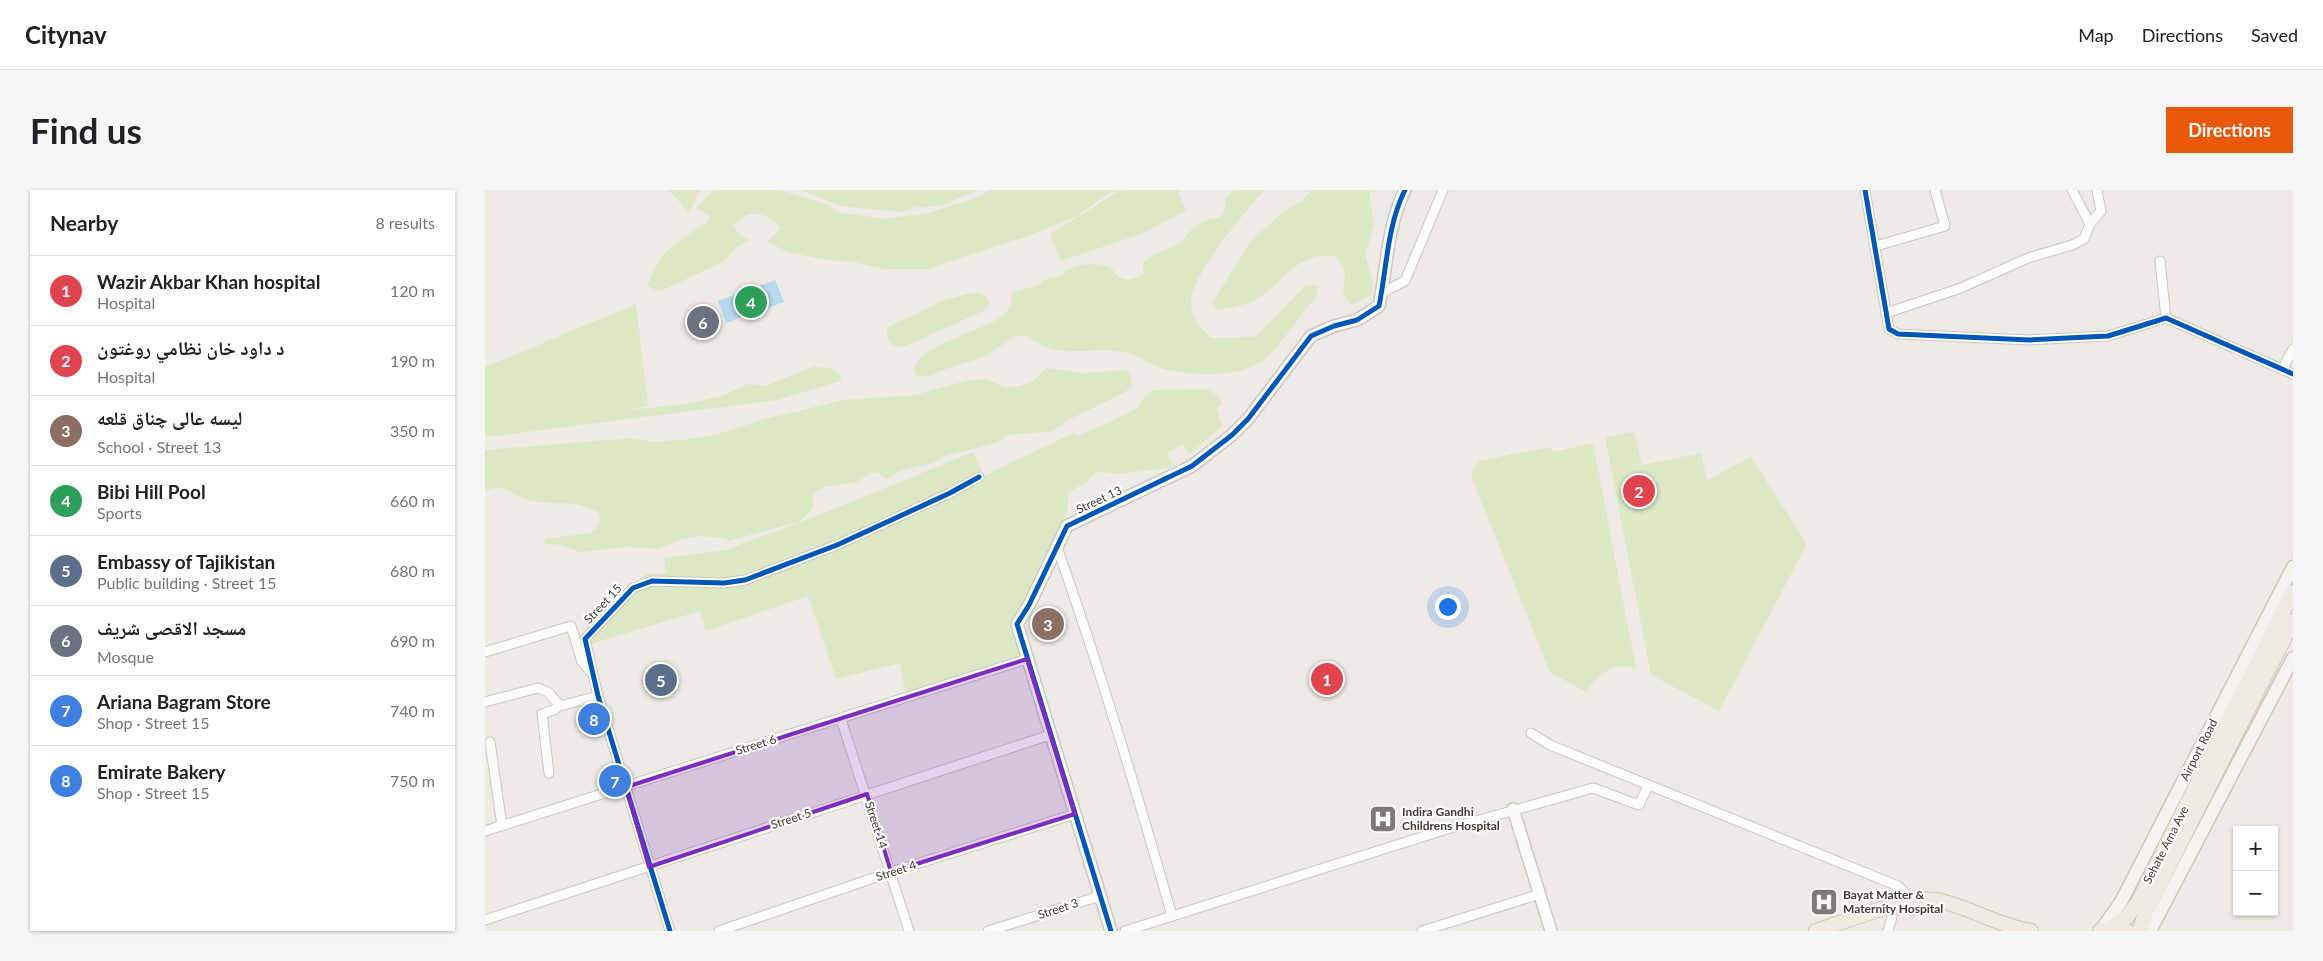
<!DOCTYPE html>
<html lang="en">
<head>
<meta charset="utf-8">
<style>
  body { margin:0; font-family:Lato,"Noto Naskh Arabic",sans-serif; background:#f6f6f6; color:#202124 }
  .controls { position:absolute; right:15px; bottom:15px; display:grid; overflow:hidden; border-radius:0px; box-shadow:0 1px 4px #0004 }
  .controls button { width:45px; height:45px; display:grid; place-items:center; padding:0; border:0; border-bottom:1px solid #e0e0e0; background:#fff; color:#202124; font:25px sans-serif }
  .you { position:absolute; left:962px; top:416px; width:18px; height:18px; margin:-12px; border:4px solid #fff; border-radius:50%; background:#1a73e8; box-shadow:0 0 0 8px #1a73e833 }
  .badge { display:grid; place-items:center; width:32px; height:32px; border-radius:50%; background:#ea580c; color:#fff; font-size:16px; font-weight:700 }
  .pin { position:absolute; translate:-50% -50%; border:2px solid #fff; box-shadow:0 1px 5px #0006 }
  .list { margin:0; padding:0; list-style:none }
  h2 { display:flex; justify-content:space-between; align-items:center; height:65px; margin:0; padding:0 20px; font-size:21px }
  h2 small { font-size:16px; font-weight:400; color:#757577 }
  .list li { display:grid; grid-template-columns:32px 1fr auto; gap:15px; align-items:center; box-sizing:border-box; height:70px; padding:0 20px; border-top:1px solid #e0e0e0 }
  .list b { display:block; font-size:19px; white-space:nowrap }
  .list p { margin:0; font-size:16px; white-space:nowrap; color:#757577 }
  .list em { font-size:16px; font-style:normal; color:#757577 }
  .map { position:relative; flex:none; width:1808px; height:741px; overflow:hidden; border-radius:0px }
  header { display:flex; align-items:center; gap:30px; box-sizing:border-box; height:70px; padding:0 25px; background:#fff; border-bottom:1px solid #e0e0e0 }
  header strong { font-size:24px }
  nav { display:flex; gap:28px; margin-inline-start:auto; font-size:18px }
  .intro { display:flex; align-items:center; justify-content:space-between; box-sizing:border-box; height:120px; padding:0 30px }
  h1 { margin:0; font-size:35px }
  .button { padding:12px 22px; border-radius:0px; background:#ea580c; color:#fff; font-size:18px; font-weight:700 }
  main { display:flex; gap:30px; padding:0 30px }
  aside { flex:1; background:#fff; border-radius:0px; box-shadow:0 1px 4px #0004 }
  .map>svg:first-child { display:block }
  .green { fill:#dde8c6 }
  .water { fill:#b6daec }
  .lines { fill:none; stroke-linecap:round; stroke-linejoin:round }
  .minor-casing { stroke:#cac7c2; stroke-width:11 }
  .tertiary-casing { stroke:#cac7c2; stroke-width:14 }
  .secondary-casing { stroke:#cdc7bd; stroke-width:15 }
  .primary-casing { stroke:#d0c6b4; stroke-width:16 }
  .minor { stroke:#fcfcfb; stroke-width:9 }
  .tertiary { stroke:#fcfcfb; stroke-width:11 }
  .secondary { stroke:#f5f3ed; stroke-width:12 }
  .primary { stroke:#f0ebe2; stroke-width:14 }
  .cycleway-casing { stroke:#fff; stroke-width:8 }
  .cycleway { stroke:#0057b8; stroke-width:5 }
  .marked { fill:#7b2cbf; fill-opacity:0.2; stroke:#7b2cbf; stroke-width:4; stroke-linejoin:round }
  .labels { text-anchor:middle; stroke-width:4.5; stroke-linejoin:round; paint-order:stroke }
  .street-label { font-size:12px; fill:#423b33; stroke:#fff }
  .poi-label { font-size:12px; font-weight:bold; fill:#423b33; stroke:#fff; text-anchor:start }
</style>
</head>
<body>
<header>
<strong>Citynav</strong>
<nav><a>Map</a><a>Directions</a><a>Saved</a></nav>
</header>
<div class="intro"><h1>Find us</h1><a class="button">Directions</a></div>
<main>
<aside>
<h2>Nearby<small>8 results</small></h2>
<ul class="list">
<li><span class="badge" style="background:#e0444e">1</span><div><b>Wazir Akbar Khan hospital</b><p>Hospital</p></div><em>120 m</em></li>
<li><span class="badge" style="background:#e0444e">2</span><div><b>د داود خان نظامي روغتون</b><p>Hospital</p></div><em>190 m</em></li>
<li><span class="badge" style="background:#8d6e63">3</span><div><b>لیسه عالی چناق قلعه</b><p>School · Street 13</p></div><em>350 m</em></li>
<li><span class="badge" style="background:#2e9e5b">4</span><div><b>Bibi Hill Pool</b><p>Sports</p></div><em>660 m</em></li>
<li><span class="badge" style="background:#5c6f8a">5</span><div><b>Embassy of Tajikistan</b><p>Public building · Street 15</p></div><em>680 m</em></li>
<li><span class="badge" style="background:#6b7280">6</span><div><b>مسجد الاقصی شریف</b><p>Mosque</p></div><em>690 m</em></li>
<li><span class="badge" style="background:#3f7fe0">7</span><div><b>Ariana Bagram Store</b><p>Shop · Street 15</p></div><em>740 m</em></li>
<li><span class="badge" style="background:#3f7fe0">8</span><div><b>Emirate Bakery</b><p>Shop · Street 15</p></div><em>750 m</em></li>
</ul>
</aside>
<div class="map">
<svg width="1808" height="741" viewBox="0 0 1808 741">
  <rect width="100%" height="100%" fill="#eeebe6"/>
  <g class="green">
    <path d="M184 0H215L204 23Z"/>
    <path d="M229 0H295L342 14 353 22 399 29 443 23 482 11 507 0H628L592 26 543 46 443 79H398L369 72 339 70 303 62 282 52 295 39C293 33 289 32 284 28 269 20 258 24 248 36L255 45 266 50 251 57 240 71 178 100 173 101 163 96C171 62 195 50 222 32L225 26 211 17Z"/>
    <path d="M317 0H493L456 16 432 17 415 22 354 16Z"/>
    <path d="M636 0H693L701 20 659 43 576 71 565 44Z"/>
    <path d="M749 0H779C760 23 707 83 706 112 706 127 716 138 726 148L770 147 821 95 833 96 830 108C814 127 800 150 782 167 759 189 707 186 679 179 665 176 655 165 640 162 607 155 569 172 542 145L530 146 501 166 455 181 445 186 433 187 429 183C427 154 503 142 520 123 526 117 527 110 527 102L552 96 558 90 576 86C583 74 612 71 624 77 630 80 631 88 639 89 644 91 652 87 658 85V73C668 63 683 61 695 52 701 47 707 37 715 33 732 24 739 35 741 8Z"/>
    <path d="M827 0H884L889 36 880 64 888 94 887 105 866 115C852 99 861 99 860 82L852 67C815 59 801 89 775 107 763 115 747 118 734 120L728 117 729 110 765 52 797 23 819 9Z"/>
    <path d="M492 102 500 106 504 111 503 117 498 121 416 158 405 154 401 143 403 137 459 110Z"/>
    <path d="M151 114 163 216 138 221 205 213 237 206 263 194 281 196 329 176 346 178 355 185 356 191 292 210 12 246 0 245V177Z"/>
    <path d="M561 178 598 183 643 180 647 191V197L637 204 587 228 565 242 522 245 512 253 460 266 448 273 412 282 402 289 392 283H386L370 293 339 297 329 303 327 309 329 314 322 325 313 332 244 351 238 348 214 346 195 350 173 359 143 357 94 362 78 355 61 354 59 349 105 343 112 338 115 328 113 322C86 308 73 316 48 311 30 309 21 291 0 301V260L145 248 170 252 204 249 233 244 276 230 358 210 430 205 484 190 503 189 520 198 534 196 548 191Z"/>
    <path d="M718 199C727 200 735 206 737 214L732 218 737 236 705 264 697 255 682 263 688 275 683 278 634 284 612 282 600 293 583 303C588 332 552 389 538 418 521 436 528 443 535 465L420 503 415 473 351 489 323 406 221 441 215 421 105 454V449L150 400 161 396 160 384H181L179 368 241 360 334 325 488 262 499 286 590 242 592 246 610 239 653 218 659 207 669 200Z"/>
    <path d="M1149 242 1157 275 1216 263 1222 290 1266 267 1322 354 1234 521 1166 485 1120 247Z"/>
    <path d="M1108 253 1151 479C1128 471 1114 484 1101 502L1065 482 988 292 986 281 994 271 1064 257 1069 262Z"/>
  </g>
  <path class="water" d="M290 90 299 112 241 133 233 111Z"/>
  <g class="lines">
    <g class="minor-casing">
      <g id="minor">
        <path d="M1380 0 1404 139 1413 144 1544 150 1623 146 1681 128 1808 184"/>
        <path d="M1587 0 1605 34"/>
        <path d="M1391 56 1460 36 1450 0"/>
        <path d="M1675 71 1681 128"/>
        <path d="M896 103 920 91 958 0"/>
        <path d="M1401 123 1476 98 1543 68 1587 55 1599 49 1605 34 1616 21 1612 0"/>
        <path d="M1797 180 1808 159"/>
        <path d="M572 357C615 479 652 602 687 726"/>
        <path d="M0 462 86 436 97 472 105 481"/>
        <path d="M0 512 53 498 63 502 75 516 113 506"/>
        <path d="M356 529 424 741"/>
        <path d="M1046 543 1065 555 1413 696 1423 706 1427 721"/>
        <path d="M5 552 17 636"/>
        <path d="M64 583 57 524 69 520 74 515"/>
        <path d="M0 641 542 469"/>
        <path d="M0 730 565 545"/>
        <path d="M185 741 113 506 100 449 148 398 167 391 239 393 260 390 352 355 465 303 494 287"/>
        <path d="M234 741 406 682 590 624"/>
        <path d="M503 741 615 706"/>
        <path d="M640 741 959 640 1108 598 1154 615 1163 596"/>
        <path d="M937 741 1055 704"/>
        <path d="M1403 741 1407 727"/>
      </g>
    </g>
    <g class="tertiary-casing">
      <g id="tertiary">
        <path d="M1028 619 1066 741"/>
        <path d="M626 741 532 434 544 415 582 336 707 276 747 245 763 229 826 146 849 136 872 130 894 116C902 77 902 36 920 0"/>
      </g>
    </g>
    <g class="secondary-casing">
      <g id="secondary">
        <path d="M1616 740 1636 712 1808 377"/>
        <path d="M1665 741 1808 468"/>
      </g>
    </g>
    <g class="primary-casing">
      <g id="primary">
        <path d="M1625 738 1642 727 1653 712 1808 402"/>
        <path d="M1331 741C1359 732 1425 705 1452 710 1484 717 1514 736 1546 741"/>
        <path d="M1615 741 1625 738 1642 741"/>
        <path d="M1654 741 1663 717 1808 431"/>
      </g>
    </g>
    <use href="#minor" class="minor"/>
    <use href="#tertiary" class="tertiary"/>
    <use href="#secondary" class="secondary"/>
    <use href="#primary" class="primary"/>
    <g class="cycleway-casing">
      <g id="cycleway">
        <path d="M1380 0 1404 139 1413 144 1544 150 1623 146 1681 128 1808 184"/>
        <path d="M185 741 113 506 100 449 148 398 167 391 239 393 260 390 352 355 465 303 494 287"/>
        <path d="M626 741 532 434 544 415 582 336 707 276 747 245 763 229 826 146 849 136 872 130 894 116C902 77 902 36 920 0"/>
      </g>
    </g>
    <use href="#cycleway" class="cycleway"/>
  </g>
  <path class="marked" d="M542 469 590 624 406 682 382 604 164 677 141 597Z"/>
  <defs>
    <g id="hospital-square" transform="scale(1.4375)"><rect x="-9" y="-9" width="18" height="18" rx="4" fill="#7e7972" stroke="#fff"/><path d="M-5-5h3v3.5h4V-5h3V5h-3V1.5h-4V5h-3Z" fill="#fff"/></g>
  </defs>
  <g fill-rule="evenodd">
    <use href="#hospital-square" x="898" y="629"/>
    <use href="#hospital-square" x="1339" y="712"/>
  </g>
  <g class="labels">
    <g class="street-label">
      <text transform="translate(614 310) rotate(-25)" y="4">Street 13</text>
      <text transform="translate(118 414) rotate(-47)" y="4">Street 15</text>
      <text transform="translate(271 555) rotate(-17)" y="4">Street 6</text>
      <text transform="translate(1714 560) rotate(-63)" y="4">Airport Road</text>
      <text transform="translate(306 629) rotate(-18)" y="4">Street 5</text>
      <text transform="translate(391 635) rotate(72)" y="4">Street 14</text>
      <text transform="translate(1681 655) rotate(-63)" y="4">Sehate Ama Ave</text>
      <text transform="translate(411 681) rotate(-18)" y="4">Street 4</text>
      <text transform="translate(573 719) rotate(-18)" y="4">Street 3</text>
    </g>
    <g class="poi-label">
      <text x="917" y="626">Indira Gandhi<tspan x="917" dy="14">Childrens Hospital</tspan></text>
      <text x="1358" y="709">Bayat Matter &amp;<tspan x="1358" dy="14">Maternity Hospital</tspan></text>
    </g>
  </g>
</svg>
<div class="controls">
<button>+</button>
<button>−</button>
</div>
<div class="you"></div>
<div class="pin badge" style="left:842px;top:489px;background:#e0444e">1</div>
<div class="pin badge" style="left:1154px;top:301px;background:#e0444e">2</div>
<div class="pin badge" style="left:563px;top:434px;background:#8d6e63">3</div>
<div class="pin badge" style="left:266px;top:112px;background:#2e9e5b">4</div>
<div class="pin badge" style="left:176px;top:490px;background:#5c6f8a">5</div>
<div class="pin badge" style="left:218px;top:132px;background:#6b7280">6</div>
<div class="pin badge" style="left:130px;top:591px;background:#3f7fe0">7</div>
<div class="pin badge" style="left:109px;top:529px;background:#3f7fe0">8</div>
</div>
</main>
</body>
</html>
